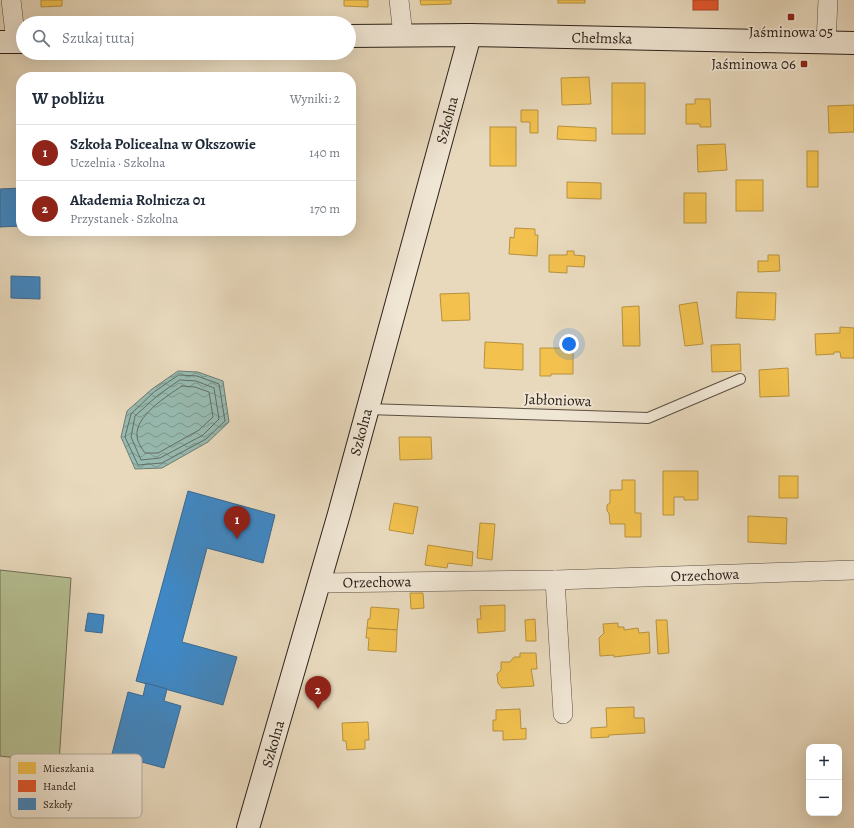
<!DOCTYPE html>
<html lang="pl">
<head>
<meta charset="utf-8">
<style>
  body { margin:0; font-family:Alegreya,serif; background:#f2f2f3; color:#1f2937 }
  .controls { position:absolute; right:12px; bottom:12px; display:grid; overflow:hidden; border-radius:8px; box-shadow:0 4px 16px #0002 }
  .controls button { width:36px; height:36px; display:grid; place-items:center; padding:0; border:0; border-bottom:1px solid #e0e1e3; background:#fff; color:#1f2937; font:20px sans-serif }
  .you { position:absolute; left:569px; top:344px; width:14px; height:14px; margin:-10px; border:3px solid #fff; border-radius:50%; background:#1a73e8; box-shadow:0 0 0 6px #1a73e833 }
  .badge { display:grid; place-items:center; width:26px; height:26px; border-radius:50%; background:#8f2418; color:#fff; font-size:13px; font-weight:700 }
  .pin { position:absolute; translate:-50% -33px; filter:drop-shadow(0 1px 2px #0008) }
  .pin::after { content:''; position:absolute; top:21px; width:14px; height:12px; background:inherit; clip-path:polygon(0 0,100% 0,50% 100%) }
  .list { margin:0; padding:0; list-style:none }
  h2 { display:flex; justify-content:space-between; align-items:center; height:52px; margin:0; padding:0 16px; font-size:17px }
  h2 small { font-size:13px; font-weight:400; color:#747a83 }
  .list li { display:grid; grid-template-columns:26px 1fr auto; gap:12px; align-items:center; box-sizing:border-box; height:56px; padding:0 16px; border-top:1px solid #e0e1e3 }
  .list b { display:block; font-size:15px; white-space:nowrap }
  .list p { margin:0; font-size:13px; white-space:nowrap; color:#747a83 }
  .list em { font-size:13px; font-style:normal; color:#747a83 }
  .icon { flex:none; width:22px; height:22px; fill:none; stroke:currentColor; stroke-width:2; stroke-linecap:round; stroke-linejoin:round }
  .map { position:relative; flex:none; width:854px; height:828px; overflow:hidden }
  .search { position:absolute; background:#fff; box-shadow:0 4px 16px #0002; left:16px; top:16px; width:340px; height:44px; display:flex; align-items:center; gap:10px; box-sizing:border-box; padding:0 14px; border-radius:22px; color:#747a83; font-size:15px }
  .panel { position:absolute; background:#fff; box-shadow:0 4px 16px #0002; left:16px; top:72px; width:340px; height:164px; border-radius:16px }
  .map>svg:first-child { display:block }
  .pitch { fill:#b5bf92; stroke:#717056 }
  .water { fill:url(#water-waves); stroke:#6d7d74 }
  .homes { fill:#f2c14e; stroke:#b7913e }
  .shops { fill:#e4572e; stroke:#ad4728 }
  .schools { fill:#3f88c5; stroke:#3a6992 }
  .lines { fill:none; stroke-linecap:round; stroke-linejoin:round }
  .shore { stroke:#626e65; stroke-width:1 }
  .lane-casing { stroke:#5c4f43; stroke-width:12 }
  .street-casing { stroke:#5c4f43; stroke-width:20 }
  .secondary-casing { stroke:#2d211a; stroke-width:24 }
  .lane { stroke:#f0e6d4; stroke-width:10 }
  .street { stroke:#f0e6d4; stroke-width:19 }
  .secondary { stroke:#f0e6d4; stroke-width:22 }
  .poi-dot { fill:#8f2418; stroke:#f0e6d4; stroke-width:1.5 }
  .labels { text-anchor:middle; stroke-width:4; stroke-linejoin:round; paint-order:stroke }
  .poi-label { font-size:15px; fill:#2d211a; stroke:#f0e6d4 }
  .street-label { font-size:15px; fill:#2d211a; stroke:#f0e6d4 }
  .key { fill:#f0e6d4; stroke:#b6ab9c; stroke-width:1 }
  .key-label { font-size:11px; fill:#2d211a }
</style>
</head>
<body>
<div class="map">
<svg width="854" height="828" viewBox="0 0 854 828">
  <defs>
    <pattern id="water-waves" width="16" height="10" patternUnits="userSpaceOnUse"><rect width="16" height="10" fill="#97bab0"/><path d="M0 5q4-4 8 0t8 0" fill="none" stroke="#7c978e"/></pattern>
  </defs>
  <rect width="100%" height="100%" fill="#e8d9bd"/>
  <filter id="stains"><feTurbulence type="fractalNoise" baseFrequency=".005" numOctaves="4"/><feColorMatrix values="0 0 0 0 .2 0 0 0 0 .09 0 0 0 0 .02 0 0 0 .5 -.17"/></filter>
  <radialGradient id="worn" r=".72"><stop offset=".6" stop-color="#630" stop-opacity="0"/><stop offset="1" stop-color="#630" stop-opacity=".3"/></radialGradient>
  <path class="pitch" d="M0 570 71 578 59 763 0 756Z"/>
  <path class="water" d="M178 371 198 372 223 381 229 422 208 442 162 468 135 469 121 437 127 411 152 389Z"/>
  <g class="homes">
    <path d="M41 0H62V6L41 7Z"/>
    <path d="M344 0H368V7L344 6Z"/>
    <path d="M420 0H451V4L421 5Z"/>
    <rect x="558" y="0" width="27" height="3"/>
    <path d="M589 77 591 104 562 105 561 78Z"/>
    <rect x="612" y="83" width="33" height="51"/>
    <path d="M695 99H710L711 127H700V124H686V104H695Z"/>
    <path d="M854 105V132L829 133 828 106Z"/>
    <path d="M521 110H538V133H530V122H521Z"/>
    <path d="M558 126 596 128V141L557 139Z"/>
    <rect x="490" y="127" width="26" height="39"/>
    <path d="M725 144 727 170 698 172 697 145Z"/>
    <rect x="807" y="151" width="11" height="36"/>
    <rect x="736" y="180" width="27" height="31"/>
    <path d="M567 182 601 183V199L567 198Z"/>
    <rect x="684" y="193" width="22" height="30"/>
    <path d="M515 228 535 229V235H538L537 256 509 254 510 237 514 238Z"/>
    <path d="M567 251H574V255L585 256 584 267 567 266V273L549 272V255H567Z"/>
    <path d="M768 255H779L780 271 758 272V261H768Z"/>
    <path d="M737 292 776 293 775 320 736 318Z"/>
    <path d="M469 293 470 320 442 321 440 294Z"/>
    <path d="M697 302 703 344 685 346 679 305Z"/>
    <path d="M639 306 640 346H623L622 307Z"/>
    <path d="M840 327 854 328V358H841L840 352H834V354L816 355 815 334 840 333Z"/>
    <path d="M485 342 523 344V370L484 368Z"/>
    <path d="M740 344 741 371 712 372 711 345Z"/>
    <path d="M540 348H562V351H573V374H551V376H540Z"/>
    <path d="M788 368 789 396 760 397 759 370Z"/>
    <path d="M399 437H431L432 459 400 460Z"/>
    <path d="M663 471H698V500H684V497H674V515H663Z"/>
    <rect x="779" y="476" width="19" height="22"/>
    <path d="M622 480H635V513H641V537H625V524H610L609 513 607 511V505L610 503V490H622Z"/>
    <path d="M394 503 418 507 413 534 389 530Z"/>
    <path d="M748 516 787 518 786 544 748 542Z"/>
    <path d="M480 523 495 524 492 560 477 558Z"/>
    <path d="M428 545 473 552 472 566 448 563 447 568 425 565Z"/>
    <path d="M410 593H423L424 608 411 609Z"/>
    <path d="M505 605V631L478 633 477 619H481L480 606Z"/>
    <path d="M371 607 399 609 397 630 367 628 368 619H370Z"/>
    <path d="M535 619 536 641H526L525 620Z"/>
    <path d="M656 620H667L669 653 658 654Z"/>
    <path d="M618 623V627H624V630L638 628 639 633 649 632 650 653 614 657V655L600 656 599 638 604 633 603 624Z"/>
    <path d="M367 628 397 630 396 652 368 650 369 638H366Z"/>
    <path d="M520 653H536L537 669H531L534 686 502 688 498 683 497 674 501 670V662H510L514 657H520Z"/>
    <path d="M634 707V718H644L645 733 609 735V737L591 738V728L607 727 606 708Z"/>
    <path d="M520 709 521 729 526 728V739L503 740V731H493V720H496V710Z"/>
    <path d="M368 722 369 740H365V749L347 750 346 741H343L342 723Z"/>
  </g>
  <rect class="shops" x="693" y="0" width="25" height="10"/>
  <g class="schools">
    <path d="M21 188V226L0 227V189Z"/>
    <path d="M11 276 40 277V299L11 298Z"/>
    <path d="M188 491 275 515 263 563 207 548 182 642 237 657 223 705 136 681Z"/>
    <path d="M88 613 104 615 102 633 85 631Z"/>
    <path d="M146 683 167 689 164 701 181 706 164 768 112 754 128 692 143 696Z"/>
  </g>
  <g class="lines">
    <g class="shore">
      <path d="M179 375 197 376 219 384 225 421 206 439 162 463 138 465 125 437 131 414 154 392Z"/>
      <path d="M180 380 196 381 214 388 219 419 203 435 160 458 141 460 131 437 135 416 157 396Z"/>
      <path d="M182 386 195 387 209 392 213 417 199 430 158 453H145C142 449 137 441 137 436 135 416 167 396 182 386Z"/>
    </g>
    <g class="lane-casing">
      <path id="lane" d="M367 409 648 418 740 379"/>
    </g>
    <g class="street-casing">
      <g id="street">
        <path d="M11 0 16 42"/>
        <path d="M399 0 403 35"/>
        <path d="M826 43 828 0"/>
        <path d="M555 580 563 714"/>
        <path d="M320 583 555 580 854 570"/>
      </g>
    </g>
    <g class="secondary-casing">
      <g id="secondary">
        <path d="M349 36 470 35 854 43"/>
        <path d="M0 42H23"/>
        <path d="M248 828 339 514 470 35"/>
      </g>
    </g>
    <use href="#lane" class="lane"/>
    <use href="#street" class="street"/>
    <use href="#secondary" class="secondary"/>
  </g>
  <g class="poi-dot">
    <rect x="787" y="13" width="8" height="8" rx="2"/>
    <rect x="800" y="60" width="8" height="8" rx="2"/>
  </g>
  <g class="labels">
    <g class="poi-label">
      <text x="791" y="37">Jaśminowa 05</text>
      <text x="796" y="69" text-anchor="end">Jaśminowa 06</text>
    </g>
    <g class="street-label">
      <text transform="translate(602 38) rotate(1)" y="5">Chełmska</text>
      <text transform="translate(447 120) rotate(-75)" y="5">Szkolna</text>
      <text transform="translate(558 400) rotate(2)" y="5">Jabłoniowa</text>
      <text transform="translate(361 432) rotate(-75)" y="5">Szkolna</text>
      <text transform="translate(705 575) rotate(-2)" y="5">Orzechowa</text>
      <text transform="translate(377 582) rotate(-1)" y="5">Orzechowa</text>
      <text transform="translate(273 744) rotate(-74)" y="5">Szkolna</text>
    </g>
  </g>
  <rect x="10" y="754" width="132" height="64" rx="6" class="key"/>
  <rect x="18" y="762" width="18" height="12" fill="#f2c14e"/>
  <rect x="18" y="780" width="18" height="12" fill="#e4572e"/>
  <rect x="18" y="798" width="18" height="12" fill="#3f88c5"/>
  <g class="key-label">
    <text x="43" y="772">Mieszkania</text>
    <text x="43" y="790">Handel</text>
    <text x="43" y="808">Szkoły</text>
  </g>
  <rect width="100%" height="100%" filter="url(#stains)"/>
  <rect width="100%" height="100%" fill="url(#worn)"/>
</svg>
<div class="controls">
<button>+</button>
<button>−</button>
</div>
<div class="you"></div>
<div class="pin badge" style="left:237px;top:539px">1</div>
<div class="pin badge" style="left:318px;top:709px">2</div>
<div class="search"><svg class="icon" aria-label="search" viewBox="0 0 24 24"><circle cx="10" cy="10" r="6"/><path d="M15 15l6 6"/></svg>Szukaj tutaj</div>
<section class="panel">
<h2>W pobliżu<small>Wyniki: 2</small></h2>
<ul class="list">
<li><span class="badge">1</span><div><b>Szkoła Policealna w Okszowie</b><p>Uczelnia · Szkolna</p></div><em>140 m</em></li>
<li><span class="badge">2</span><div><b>Akademia Rolnicza 01</b><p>Przystanek · Szkolna</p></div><em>170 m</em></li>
</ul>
</section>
</div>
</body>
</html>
